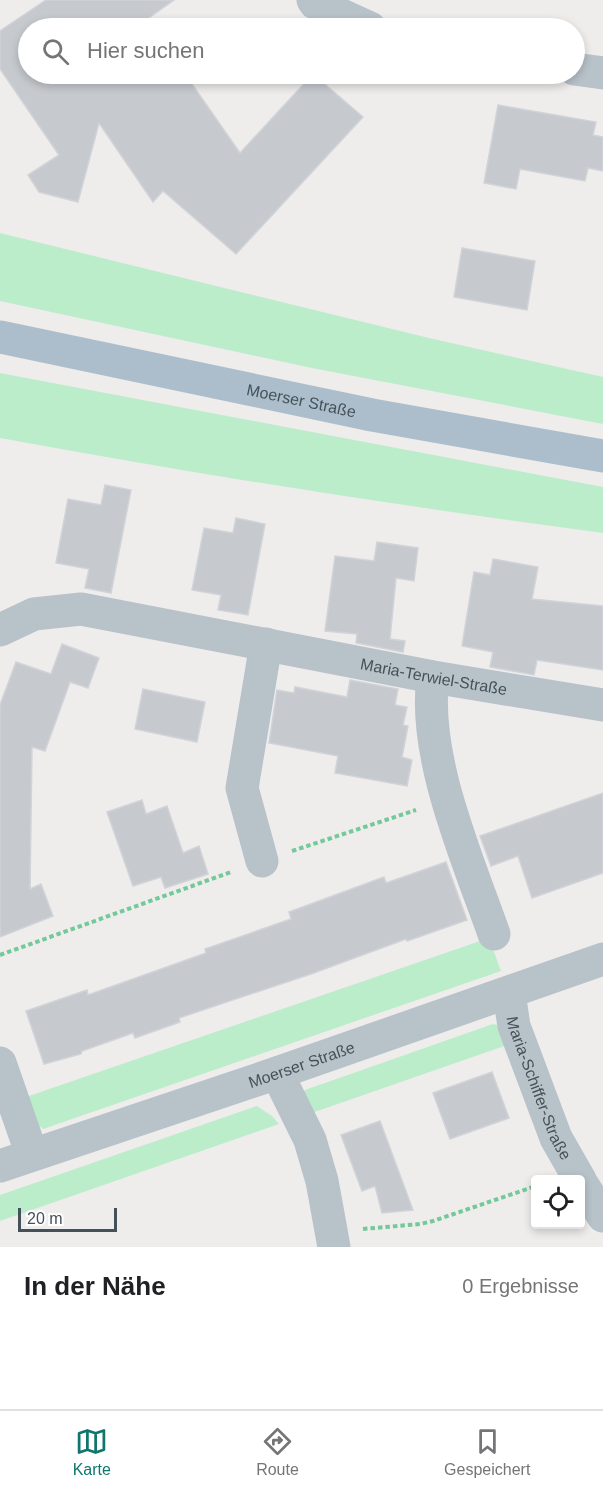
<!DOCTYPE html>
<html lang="de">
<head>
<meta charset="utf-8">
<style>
  body { margin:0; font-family:Arial,sans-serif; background:#f2f2f2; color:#202124 }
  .controls { position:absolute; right:18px; bottom:18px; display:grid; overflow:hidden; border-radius:6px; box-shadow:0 3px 9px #0003 }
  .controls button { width:54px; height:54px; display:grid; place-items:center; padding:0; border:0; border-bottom:2px solid #e0e0e0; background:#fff; color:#202124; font:30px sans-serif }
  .scale { position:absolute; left:18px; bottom:15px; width:99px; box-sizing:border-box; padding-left:6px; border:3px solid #455159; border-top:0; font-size:16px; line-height:21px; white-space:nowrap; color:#455159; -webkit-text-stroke:4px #fff; paint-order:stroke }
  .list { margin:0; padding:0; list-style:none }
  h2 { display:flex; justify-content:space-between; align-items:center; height:78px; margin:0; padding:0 24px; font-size:26px }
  h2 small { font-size:20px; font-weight:400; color:#757577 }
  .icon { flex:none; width:33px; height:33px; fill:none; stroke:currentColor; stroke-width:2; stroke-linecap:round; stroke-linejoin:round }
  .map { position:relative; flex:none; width:603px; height:1247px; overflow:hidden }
  .search { position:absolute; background:#fff; box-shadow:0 3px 9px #0003; left:18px; right:18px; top:18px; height:66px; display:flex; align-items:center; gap:15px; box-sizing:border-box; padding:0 21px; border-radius:33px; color:#757577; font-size:22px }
  .sheet { height:162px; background:#fff }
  nav { display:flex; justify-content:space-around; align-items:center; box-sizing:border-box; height:84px; border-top:2px solid #e0e0e0; background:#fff; font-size:16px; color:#757577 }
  nav a { display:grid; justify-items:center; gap:3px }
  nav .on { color:#0f766e }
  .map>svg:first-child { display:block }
  .green { fill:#bbedcb }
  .building { fill:#c6cacf; stroke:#d0d3d8; stroke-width:1.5 }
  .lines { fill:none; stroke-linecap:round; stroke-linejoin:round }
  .path { stroke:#74c99a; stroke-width:4; stroke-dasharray:4.5 3; stroke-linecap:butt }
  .minor { stroke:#b8c2c9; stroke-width:33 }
  .major { stroke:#acbecb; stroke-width:33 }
  .labels { text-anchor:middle; stroke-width:5; stroke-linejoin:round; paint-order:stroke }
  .street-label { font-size:16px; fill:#455159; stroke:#fff }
</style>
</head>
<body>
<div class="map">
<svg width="603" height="1247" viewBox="0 0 603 1247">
  <rect width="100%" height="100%" fill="#efecec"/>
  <g class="green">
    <path d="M0 233 429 338 603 377V424L312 368 0 301Z"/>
    <path d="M0 373 603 487V533C401 506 200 475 0 438Z"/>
    <path d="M489 938 501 971 43 1129 36 1123 26 1097Z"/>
    <path d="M493 1024 497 1025 510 1044 306 1115 302 1094 305 1090Z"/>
    <path d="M257 1106 272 1116 279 1124 0 1221V1195Z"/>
  </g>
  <g class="building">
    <path d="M46 0H174L146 20 152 28H28V74H185L240 153 313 74 363 117 236 254 163 191 153 202 99 123 78 202 39 192 28 175 59 155 0 69V31Z"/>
    <path d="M498 105 596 122 593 135 603 137V171L588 168 585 181 520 169 516 189 484 183Z"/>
    <path d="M462 248 535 261 527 310 454 297Z"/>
    <path d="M105 485 131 490 111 593 85 588 89 569 56 563 68 499 101 505Z"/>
    <path d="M236 518 265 524 248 615 218 610 221 595 192 590 204 528 233 533Z"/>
    <path d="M377 542 418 548 414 581 396 578 390 639 405 641 403 652 356 643 357 634 325 631 335 556 374 561Z"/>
    <path d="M493 559 538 567 532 599 603 606V670L537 660 534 675 490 667 493 652 462 646 474 572 490 575Z"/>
    <path d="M62 644 99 658 88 688 70 682 45 751 32 747 30 889 41 884 53 916 0 937V705L16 662 51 674Z"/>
    <path d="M350 680 398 689 395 705 407 707 403 725 408 726 402 757 412 760 407 786 335 773 338 756 269 743 277 690 294 693 295 687 347 697Z"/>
    <path d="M143 689 205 702 197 742 135 729Z"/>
    <path d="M603 793V873L532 898 518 856 491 866 480 836Z"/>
    <path d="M142 800 146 814 167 806 183 853 199 846 208 874 165 888 161 877 133 886 107 812Z"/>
    <path d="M446 862 467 920 407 941 406 939 311 974 179 1018 180 1022 135 1038 133 1033 82 1051 81 1054 44 1064 26 1011 87 990 88 995 206 953 205 949 291 919 289 912 384 877 386 883Z"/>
    <path d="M492 1072 509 1118 450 1139 433 1093Z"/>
    <path d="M380 1121 413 1210 382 1213 375 1186 362 1191 341 1135Z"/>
  </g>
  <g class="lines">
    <g class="path">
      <path d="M292 851 416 810"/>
      <path d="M0 955 231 872"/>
      <path d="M363 1229 420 1224 433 1221 536 1186"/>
    </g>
    <g class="minor">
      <path d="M313 0 315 3 370 28"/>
      <path d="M574 69 603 73"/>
      <path id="s1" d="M0 630 34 614 81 609 433 677 603 705"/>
      <path d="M433 677C422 756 468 860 494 934"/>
      <path d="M262 861 242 788 266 644"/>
      <path id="s2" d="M509 993 514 1026 556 1138 580 1180"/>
      <path d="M0 1063 32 1155"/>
      <path d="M277 1073 310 1140 322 1181 334 1247"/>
      <path id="s3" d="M0 1166 277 1073 603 959"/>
      <path d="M580 1181 603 1216"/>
    </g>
    <path class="major" id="s4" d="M0 337 372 415 603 456"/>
  </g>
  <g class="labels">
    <g class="street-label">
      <text dy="6" stroke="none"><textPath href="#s4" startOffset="308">Moerser Straße</textPath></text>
      <text dy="6" stroke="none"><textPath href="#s1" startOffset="444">Maria-Terwiel-Straße</textPath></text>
      <text dy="6" stroke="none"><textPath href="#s3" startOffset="318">Moerser Straße</textPath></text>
      <text dy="6" stroke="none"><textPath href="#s2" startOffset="100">Maria-Schiffer-Straße</textPath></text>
    </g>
  </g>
</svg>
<div class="controls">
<button><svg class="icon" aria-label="locate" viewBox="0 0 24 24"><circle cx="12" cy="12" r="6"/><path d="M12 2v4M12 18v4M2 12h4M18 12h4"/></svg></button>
</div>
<div class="scale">20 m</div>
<div class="search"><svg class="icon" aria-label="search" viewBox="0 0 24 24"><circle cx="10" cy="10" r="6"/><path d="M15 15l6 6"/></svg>Hier suchen</div>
</div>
<section class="sheet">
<h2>In der Nähe<small>0 Ergebnisse</small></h2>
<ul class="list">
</ul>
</section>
<nav>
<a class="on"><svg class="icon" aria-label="map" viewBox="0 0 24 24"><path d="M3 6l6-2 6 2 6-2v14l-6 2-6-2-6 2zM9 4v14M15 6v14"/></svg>Karte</a>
<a><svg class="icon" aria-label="directions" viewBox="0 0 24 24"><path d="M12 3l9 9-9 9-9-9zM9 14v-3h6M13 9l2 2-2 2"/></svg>Route</a>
<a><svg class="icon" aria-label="saved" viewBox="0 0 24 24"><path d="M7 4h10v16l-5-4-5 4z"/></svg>Gespeichert</a>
</nav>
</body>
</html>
